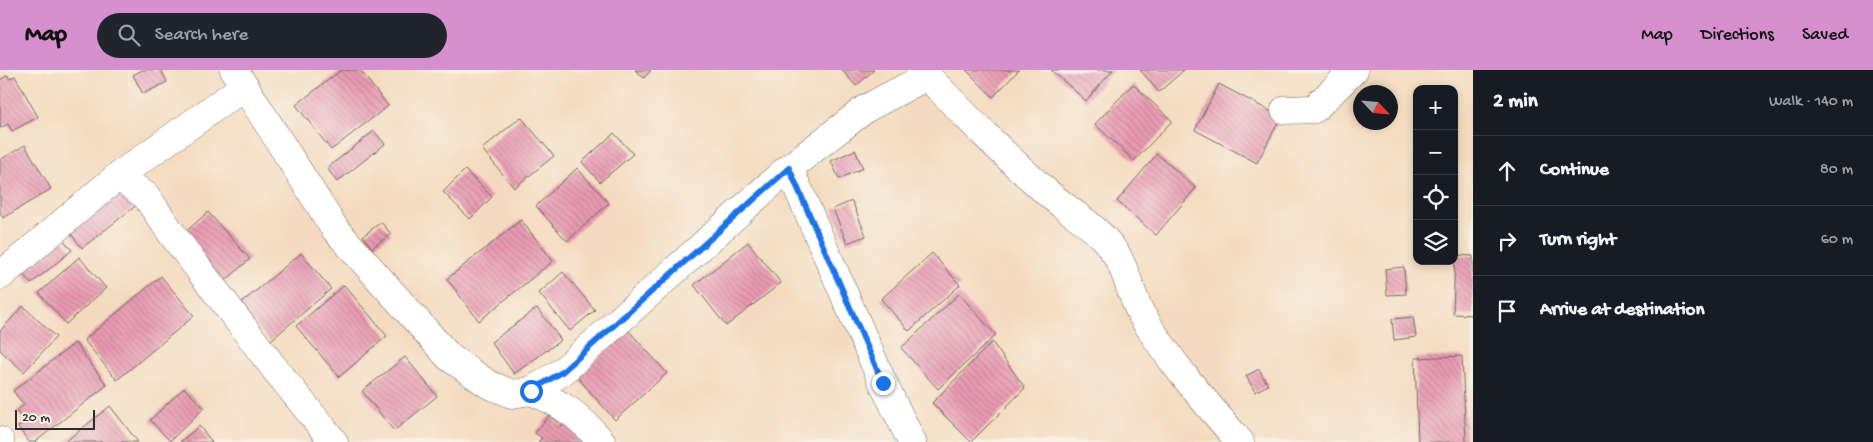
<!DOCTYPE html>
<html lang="en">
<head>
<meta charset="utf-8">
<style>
  body { margin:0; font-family:"Gochi Hand",sans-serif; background:#20242c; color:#f1f3f6 }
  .controls { position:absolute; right:15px; top:15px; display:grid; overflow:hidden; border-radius:10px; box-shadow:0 2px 8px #0003 }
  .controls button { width:45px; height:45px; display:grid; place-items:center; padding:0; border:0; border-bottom:1px solid #363941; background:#171b24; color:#f1f3f6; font:25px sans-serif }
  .compass { position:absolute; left:1353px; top:15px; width:45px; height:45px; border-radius:50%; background:#171b24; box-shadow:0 2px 8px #0003; rotate:116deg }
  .scale { position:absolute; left:15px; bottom:12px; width:80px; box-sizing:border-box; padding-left:5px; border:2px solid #2b2b2b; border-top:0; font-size:14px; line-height:18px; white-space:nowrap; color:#2b2b2b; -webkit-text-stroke:4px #f7f3e8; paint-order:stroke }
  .stop { position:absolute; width:15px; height:15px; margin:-11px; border:4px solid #1a73e8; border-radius:50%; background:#fff }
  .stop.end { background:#1a73e8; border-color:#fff; box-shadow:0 1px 5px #0008 }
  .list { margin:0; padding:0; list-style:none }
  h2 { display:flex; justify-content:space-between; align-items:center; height:65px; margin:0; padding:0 20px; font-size:21px }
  h2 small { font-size:16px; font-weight:400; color:#9ea1a6 }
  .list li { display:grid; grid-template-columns:32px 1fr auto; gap:15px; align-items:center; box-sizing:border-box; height:70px; padding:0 20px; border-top:1px solid #363941 }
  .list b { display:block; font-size:19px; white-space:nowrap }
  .list em { font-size:16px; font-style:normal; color:#9ea1a6 }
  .icon { flex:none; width:28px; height:28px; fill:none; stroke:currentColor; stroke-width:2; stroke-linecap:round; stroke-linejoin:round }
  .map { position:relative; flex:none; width:1473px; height:372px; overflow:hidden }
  header { display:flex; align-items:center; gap:30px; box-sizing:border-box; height:70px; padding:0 25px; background:#d690ce; color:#111 }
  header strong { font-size:24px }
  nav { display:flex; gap:28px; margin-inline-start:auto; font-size:18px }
  .search { width:350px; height:45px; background:#20242c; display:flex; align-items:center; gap:12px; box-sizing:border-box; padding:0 18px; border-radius:28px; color:#9ea1a6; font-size:19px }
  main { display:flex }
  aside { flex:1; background:#171b24 }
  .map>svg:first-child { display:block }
  .building { fill:url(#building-back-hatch) }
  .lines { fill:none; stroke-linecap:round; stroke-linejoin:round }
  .minor-casing { stroke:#71695f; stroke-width:29 }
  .minor { stroke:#fff; stroke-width:28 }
  .route { stroke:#1a73e8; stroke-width:6 }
</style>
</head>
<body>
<header>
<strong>Map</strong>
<div class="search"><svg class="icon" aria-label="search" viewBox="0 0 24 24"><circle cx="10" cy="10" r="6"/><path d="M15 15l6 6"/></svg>Search here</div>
<nav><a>Map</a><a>Directions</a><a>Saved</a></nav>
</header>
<main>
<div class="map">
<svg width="1473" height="372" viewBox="0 0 1473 372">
  <defs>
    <pattern id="building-back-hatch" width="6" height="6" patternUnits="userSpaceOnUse" patternTransform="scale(1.25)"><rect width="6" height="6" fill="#ea9bb4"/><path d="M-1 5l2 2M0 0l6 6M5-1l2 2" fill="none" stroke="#be7f93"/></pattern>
  </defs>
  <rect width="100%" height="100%" fill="#f7f3e8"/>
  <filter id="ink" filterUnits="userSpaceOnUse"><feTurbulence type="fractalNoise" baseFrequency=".02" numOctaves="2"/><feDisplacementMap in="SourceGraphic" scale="10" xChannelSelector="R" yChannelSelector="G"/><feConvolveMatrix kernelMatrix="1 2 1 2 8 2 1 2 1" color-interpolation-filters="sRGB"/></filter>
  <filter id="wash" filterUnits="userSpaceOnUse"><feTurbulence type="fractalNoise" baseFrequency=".0096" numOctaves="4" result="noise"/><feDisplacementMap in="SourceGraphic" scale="20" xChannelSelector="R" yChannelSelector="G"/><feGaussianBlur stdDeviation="1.12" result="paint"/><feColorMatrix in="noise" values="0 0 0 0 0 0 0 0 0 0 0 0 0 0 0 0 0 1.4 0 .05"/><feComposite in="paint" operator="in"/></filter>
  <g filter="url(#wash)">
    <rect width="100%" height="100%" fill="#f4dbbf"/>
    <g id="blocks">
      <g class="building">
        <path d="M142 0H161L167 12 143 24 133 5Z"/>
        <path d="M341 0H360L388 36 331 80 296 35Z"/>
        <path d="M635 0H651L644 8Z"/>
        <path d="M842 0H874L856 16Z"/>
        <path d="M966 0H1019L993 27Z"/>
        <path d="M1051 0H1113L1086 31Z"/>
        <path d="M1140 0H1184L1159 22Z"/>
        <path d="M8 5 9 9 15 6 38 47 12 61 8 54 0 58V10Z"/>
        <path d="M1133 14 1172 51 1134 91 1095 54Z"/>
        <path d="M1219 14 1281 47 1257 93 1195 60Z"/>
        <path d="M521 47 554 86 514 118 482 79Z"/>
        <path d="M374 61 385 74 337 112 327 98Z"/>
        <path d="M614 63 633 84 600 112 582 92Z"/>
        <path d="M25 75 51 119 3 148 0 143V90Z"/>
        <path d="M855 80 863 98 839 109 831 91Z"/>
        <path d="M1157 84 1196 118 1156 165 1117 131Z"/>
        <path d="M577 98 609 133 567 171 536 136Z"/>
        <path d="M465 100 492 127 470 149 443 122Z"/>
        <path d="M123 115 138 134 82 178 67 159Z"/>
        <path d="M852 131 866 166 847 173 833 139Z"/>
        <path d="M208 142 250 189 223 213 182 165Z"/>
        <path d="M521 150 553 191 479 251 447 209Z"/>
        <path d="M381 152 391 164 372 178 363 166Z"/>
        <path d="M59 165 72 180 31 214 18 198Z"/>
        <path d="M748 172 781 213 726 256 694 215Z"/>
        <path d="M301 183 331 219 270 271 239 235Z"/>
        <path d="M932 183 960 215 909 261 881 229Z"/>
        <path d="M1455 185 1473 186V245L1453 244Z"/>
        <path d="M79 187 106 218 66 254 39 223Z"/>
        <path d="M1404 197 1406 224 1387 225 1385 199Z"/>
        <path d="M563 202 595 240 570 261 539 223Z"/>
        <path d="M161 206 194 246 117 310 84 270Z"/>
        <path d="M344 215 387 266 339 307 296 256Z"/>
        <path d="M959 224 996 265 938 319 901 278Z"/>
        <path d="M23 236 56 267 24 302 0 280V261Z"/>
        <path d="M537 238 561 270 514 304 491 272Z"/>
        <path d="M1413 247 1416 267 1394 270 1392 249Z"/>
        <path d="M628 260 667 303 615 350 577 307Z"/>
        <path d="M992 272 1025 318 971 372 932 333Z"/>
        <path d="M75 273 107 315 35 372H29L18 357 25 352 16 341 24 335 13 321Z"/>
        <path d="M1462 286 1466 372H1418L1415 288Z"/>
        <path d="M405 287 437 326 394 361 362 321Z"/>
        <path d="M1259 299 1268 315 1255 322 1246 306Z"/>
        <path d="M184 318 204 338 170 371 150 350Z"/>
        <path d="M110 336 138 372H65Z"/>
        <path d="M549 346 562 356 568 348 586 372H538L542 368 535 363Z"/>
        <path d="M199 356 212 372H180Z"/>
      </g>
    </g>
  </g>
  <g filter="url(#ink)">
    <use href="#blocks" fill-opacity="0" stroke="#71695f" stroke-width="1"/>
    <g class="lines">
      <g class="minor-casing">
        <g id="minor">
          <path d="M234 0 335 159 449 287 488 314 512 324 531 321 562 302 784 102 865 39 927 6"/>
          <path d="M924 0 927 6C965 45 1002 83 1043 119 1067 141 1098 156 1116 184 1128 203 1131 228 1143 247 1170 292 1205 332 1240 372"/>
          <path d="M1285 40 1314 39 1354 0"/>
          <path d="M789 98 883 313 912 372"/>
          <path d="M118 106 146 126 172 164 275 299 334 372"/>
          <path d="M0 206 118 106 245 16"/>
          <path d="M531 321C565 335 578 345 602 372"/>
          <path d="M0 371V372"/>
        </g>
      </g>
      <use href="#minor" class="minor"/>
    </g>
  </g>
  <g class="lines" filter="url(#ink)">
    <path class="route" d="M531 321 562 302 789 98 883 313"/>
  </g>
</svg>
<div class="controls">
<button>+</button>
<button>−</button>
<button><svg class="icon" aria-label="locate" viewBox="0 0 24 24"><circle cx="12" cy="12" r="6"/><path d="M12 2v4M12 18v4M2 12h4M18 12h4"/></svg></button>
<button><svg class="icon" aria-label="layers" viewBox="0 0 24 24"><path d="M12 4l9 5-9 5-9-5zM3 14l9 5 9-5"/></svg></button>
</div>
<svg class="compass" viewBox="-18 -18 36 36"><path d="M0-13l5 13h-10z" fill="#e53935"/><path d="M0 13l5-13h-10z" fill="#9ea1a6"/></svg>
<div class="scale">20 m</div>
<div class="stop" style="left:531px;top:321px"></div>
<div class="stop end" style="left:883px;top:313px"></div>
</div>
<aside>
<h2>2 min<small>Walk · 140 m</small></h2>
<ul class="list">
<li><svg class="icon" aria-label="ahead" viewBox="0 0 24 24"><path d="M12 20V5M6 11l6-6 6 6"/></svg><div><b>Continue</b></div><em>80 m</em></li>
<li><svg class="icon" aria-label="right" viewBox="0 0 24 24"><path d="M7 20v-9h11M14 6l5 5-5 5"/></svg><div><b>Turn right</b></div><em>60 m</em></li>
<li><svg class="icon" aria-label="arrive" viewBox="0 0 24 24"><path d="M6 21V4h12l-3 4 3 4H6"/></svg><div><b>Arrive at destination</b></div></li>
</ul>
</aside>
</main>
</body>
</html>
